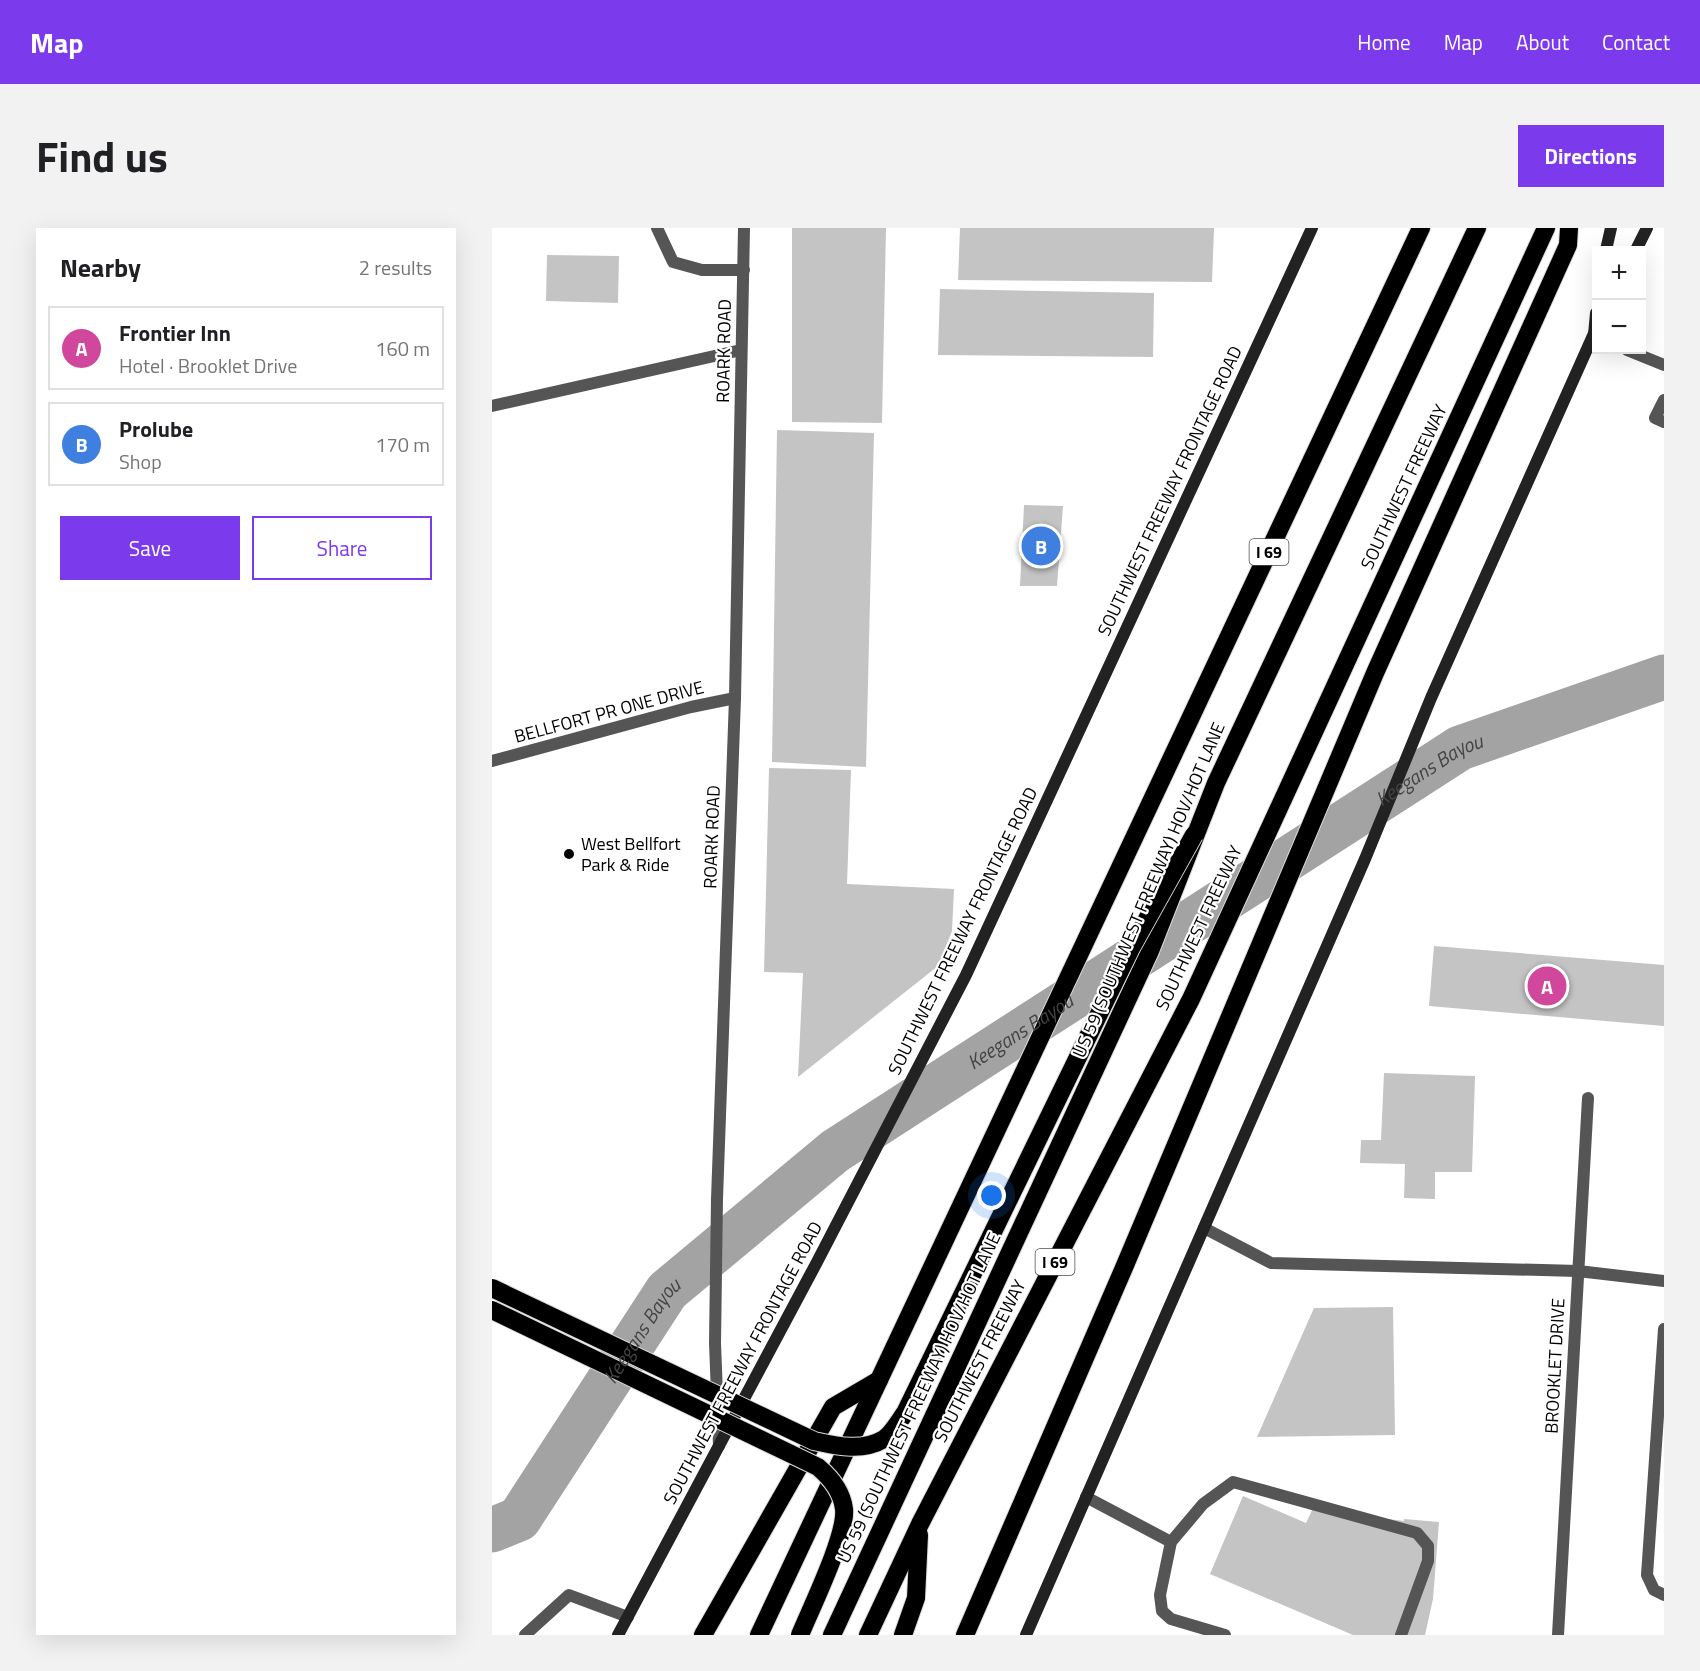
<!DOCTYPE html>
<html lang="en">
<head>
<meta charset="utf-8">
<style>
  body { margin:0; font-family:"Titillium Web",sans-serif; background:#f2f2f2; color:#202124 }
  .controls { position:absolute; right:18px; top:18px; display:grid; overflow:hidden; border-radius:0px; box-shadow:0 6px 24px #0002 }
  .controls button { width:54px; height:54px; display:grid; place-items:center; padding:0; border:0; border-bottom:2px solid #e0e0e0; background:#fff; color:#202124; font:30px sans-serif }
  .you { position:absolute; left:500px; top:968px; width:21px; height:21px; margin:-15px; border:4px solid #fff; border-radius:50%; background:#1a73e8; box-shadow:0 0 0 9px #1a73e833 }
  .badge { display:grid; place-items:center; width:39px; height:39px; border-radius:50%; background:#7c3aed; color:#fff; font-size:20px; font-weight:700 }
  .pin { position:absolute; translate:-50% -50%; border:3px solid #fff; box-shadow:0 2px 6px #0006 }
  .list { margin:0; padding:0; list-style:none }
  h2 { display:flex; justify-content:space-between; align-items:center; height:78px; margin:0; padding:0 24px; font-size:26px }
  h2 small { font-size:20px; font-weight:400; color:#757577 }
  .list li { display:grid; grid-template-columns:39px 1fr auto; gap:18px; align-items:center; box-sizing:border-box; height:84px; margin:0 12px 12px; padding:0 12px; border:2px solid #e0e0e0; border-radius:0px }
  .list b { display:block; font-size:22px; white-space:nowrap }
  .list p { margin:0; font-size:20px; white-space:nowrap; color:#757577 }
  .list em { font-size:20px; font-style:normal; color:#757577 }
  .actions { display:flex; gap:12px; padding:18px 24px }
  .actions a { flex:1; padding:14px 0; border:2px solid #7c3aed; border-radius:0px; text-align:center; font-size:21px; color:#7c3aed }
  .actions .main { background:#7c3aed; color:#fff }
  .map { position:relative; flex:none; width:1172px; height:1407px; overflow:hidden; border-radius:0px }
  header { display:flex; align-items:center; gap:36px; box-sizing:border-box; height:84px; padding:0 30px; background:#7c3aed; color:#fff }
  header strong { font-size:28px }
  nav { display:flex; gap:33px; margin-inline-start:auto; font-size:21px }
  .intro { display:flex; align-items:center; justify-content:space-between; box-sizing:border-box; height:144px; padding:0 36px }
  h1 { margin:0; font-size:42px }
  .button { padding:15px 27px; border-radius:0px; background:#7c3aed; color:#fff; font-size:21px; font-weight:700 }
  main { display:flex; gap:36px; padding:0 36px }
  aside { flex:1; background:#fff; border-radius:0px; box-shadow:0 6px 24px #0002 }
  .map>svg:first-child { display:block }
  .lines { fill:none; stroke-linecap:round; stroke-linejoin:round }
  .river { stroke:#a3a3a3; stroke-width:45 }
  .building { fill:#c4c4c4 }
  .motorway-casing { stroke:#dbdbdb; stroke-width:20 }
  .service { stroke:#555; stroke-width:12 }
  .minor { stroke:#555; stroke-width:12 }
  .tertiary { stroke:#555; stroke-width:12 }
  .secondary { stroke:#222; stroke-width:12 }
  .motorway { stroke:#000; stroke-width:18 }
  .motorway-bridge-casing { stroke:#dbdbdb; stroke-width:20; stroke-linecap:butt }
  .motorway-bridge { stroke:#000; stroke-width:18 }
  .poi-dot { fill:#000; stroke:#fff; stroke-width:2 }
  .labels { text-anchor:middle; stroke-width:4.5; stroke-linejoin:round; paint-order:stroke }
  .shield { fill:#fff; stroke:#4c4c4c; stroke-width:1.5 }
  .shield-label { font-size:16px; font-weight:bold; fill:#000 }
  .street-label { font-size:18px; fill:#000; stroke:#fff }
  .poi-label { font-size:18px; fill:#000; stroke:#fff; text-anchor:start }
  .water-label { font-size:20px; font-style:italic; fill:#444; stroke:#fff }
</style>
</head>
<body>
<header>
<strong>Map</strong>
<nav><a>Home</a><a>Map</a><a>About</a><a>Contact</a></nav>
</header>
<div class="intro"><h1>Find us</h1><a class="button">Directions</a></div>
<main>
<aside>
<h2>Nearby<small>2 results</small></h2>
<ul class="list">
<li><span class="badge" style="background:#d1479c">A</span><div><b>Frontier Inn</b><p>Hotel · Brooklet Drive</p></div><em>160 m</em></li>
<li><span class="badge" style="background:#3f7fe0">B</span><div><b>Prolube</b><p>Shop</p></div><em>170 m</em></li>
</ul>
<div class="actions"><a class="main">Save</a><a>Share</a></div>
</aside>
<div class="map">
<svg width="1172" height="1407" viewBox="0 0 1172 1407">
  <rect width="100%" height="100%" fill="#fff"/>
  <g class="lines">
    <path class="river" id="s1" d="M0 1302 27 1291 175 1063 343 923 968 520 1172 449"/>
  </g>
  <g class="building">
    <path d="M300 0H394L390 195 300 194Z"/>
    <path d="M468 0H722L720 54 466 52Z"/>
    <path d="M55 27 127 28 126 75 54 73Z"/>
    <path d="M448 61 662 65 661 129 446 127Z"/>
    <path d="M285 202 382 205 374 539 280 534Z"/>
    <path d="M532 277 571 278 565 358H528Z"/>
    <path d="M277 540 359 542 355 656 462 661 460 703 446 738 306 849 311 745 272 744Z"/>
    <path d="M942 718 1172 737V798L937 778Z"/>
    <path d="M892 845 983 848 980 944H943V971L912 970 913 936 868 935 869 912H889Z"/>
    <path d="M901 1079 903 1207 765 1209 822 1080Z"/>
    <path d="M751 1268 814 1295 822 1278 864 1287 912 1293V1291L947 1294 941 1371 933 1407H861L718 1346Z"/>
  </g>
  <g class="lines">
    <g class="motorway-casing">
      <g id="motorway">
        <path d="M211 1407 341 1179 387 1152"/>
        <path d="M267 1407 929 0"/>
        <path d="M340 1407 658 723 724 555 985 0"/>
        <path d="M376 1407 428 1296 699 771 1054 0"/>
        <path d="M411 1407 424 1370 427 1307"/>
        <path d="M473 1407 631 1042 883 445 1076 17 1077 0"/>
      </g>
    </g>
    <g class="service">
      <path d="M165 0 181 34 210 42H252"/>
      <path d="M1135 122 1172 137"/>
      <path d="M1172 172 1163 190 1172 194"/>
      <path d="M0 178 249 122"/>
      <path d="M1086 1043 1172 1053"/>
      <path d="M1172 1101 1155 1347 1162 1362 1172 1367"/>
      <path d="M594 1269 679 1314"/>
      <path d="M33 1407 77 1367 136 1389"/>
      <path d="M733 1407 679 1391 670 1383 668 1367 679 1314 711 1276 741 1254 925 1305 936 1318V1333L909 1407"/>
    </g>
    <g class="minor">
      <path d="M0 533 199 479 243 470"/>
      <path d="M712 1000 779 1035 1086 1043"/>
      <path d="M1066 1407 1096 870"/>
    </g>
    <path class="tertiary" d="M227 1218 223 1115 225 971 243 470 252 0"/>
    <g class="secondary">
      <path d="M1114 22 1119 0"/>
      <path d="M1144 22 1155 0"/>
      <path d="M1102 107 1104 85"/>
      <path d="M126 1407 325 1034 474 747 820 0"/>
      <path d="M534 1407 873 631 939 470 1104 101"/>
    </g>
    <use href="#motorway" class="motorway"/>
    <g class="motorway-bridge-casing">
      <g id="motorway-bridge">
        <path d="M0 1060 322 1213C345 1218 370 1224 392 1211 400 1206 407 1193 413 1185L639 720 702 607"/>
        <path d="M0 1082 326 1239C339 1250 350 1264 352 1281 355 1307 319 1380 308 1407"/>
      </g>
    </g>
    <use href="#motorway-bridge" class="motorway-bridge"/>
  </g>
  <circle class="poi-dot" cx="77" cy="626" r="6"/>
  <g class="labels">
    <g class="shield">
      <rect x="757.5" y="311" width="39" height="26" rx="4.5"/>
      <rect x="543.5" y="1021" width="39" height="26" rx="4.5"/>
    </g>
    <g class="shield-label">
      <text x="777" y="330">I 69</text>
      <text x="563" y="1040">I 69</text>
    </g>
    <g class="street-label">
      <text transform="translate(232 123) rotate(-89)" y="6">ROARK ROAD</text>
      <text transform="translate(912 259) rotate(-65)" y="6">SOUTHWEST FREEWAY</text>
      <text transform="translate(678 263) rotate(-65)" y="6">SOUTHWEST FREEWAY FRONTAGE ROAD</text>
      <text transform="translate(117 484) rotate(-15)" y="6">BELLFORT PR ONE DRIVE</text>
      <text transform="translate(220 609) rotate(-88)" y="6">ROARK ROAD</text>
      <text transform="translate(657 662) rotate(-67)" y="6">US 59 (SOUTHWEST FREEWAY) HOV/HOT LANE</text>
      <text transform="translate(707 700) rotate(-65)" y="6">SOUTHWEST FREEWAY</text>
      <text transform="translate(471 703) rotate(-64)" y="6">SOUTHWEST FREEWAY FRONTAGE ROAD</text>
      <text transform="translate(488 1133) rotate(-63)" y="6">SOUTHWEST FREEWAY</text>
      <text transform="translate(251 1135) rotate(-62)" y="6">SOUTHWEST FREEWAY FRONTAGE ROAD</text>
      <text transform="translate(1063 1138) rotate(-87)" y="6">BROOKLET DRIVE</text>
      <text transform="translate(427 1170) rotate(-65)" y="6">US 59 (SOUTHWEST FREEWAY) HOV/HOT LANE</text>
    </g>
    <g class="poi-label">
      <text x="89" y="622">West Bellfort<tspan x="89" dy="21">Park &amp; Ride</tspan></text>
    </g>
    <g class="water-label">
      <text dy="7" stroke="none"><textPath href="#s1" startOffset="1226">Keegans Bayou</textPath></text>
      <text dy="7" stroke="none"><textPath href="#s1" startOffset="740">Keegans Bayou</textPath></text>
      <text dy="7" stroke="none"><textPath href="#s1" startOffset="254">Keegans Bayou</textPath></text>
    </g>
  </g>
</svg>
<div class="controls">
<button>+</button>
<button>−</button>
</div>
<div class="you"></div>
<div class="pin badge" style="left:1055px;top:758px;background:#d1479c">A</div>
<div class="pin badge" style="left:549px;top:318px;background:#3f7fe0">B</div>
</div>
</main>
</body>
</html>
